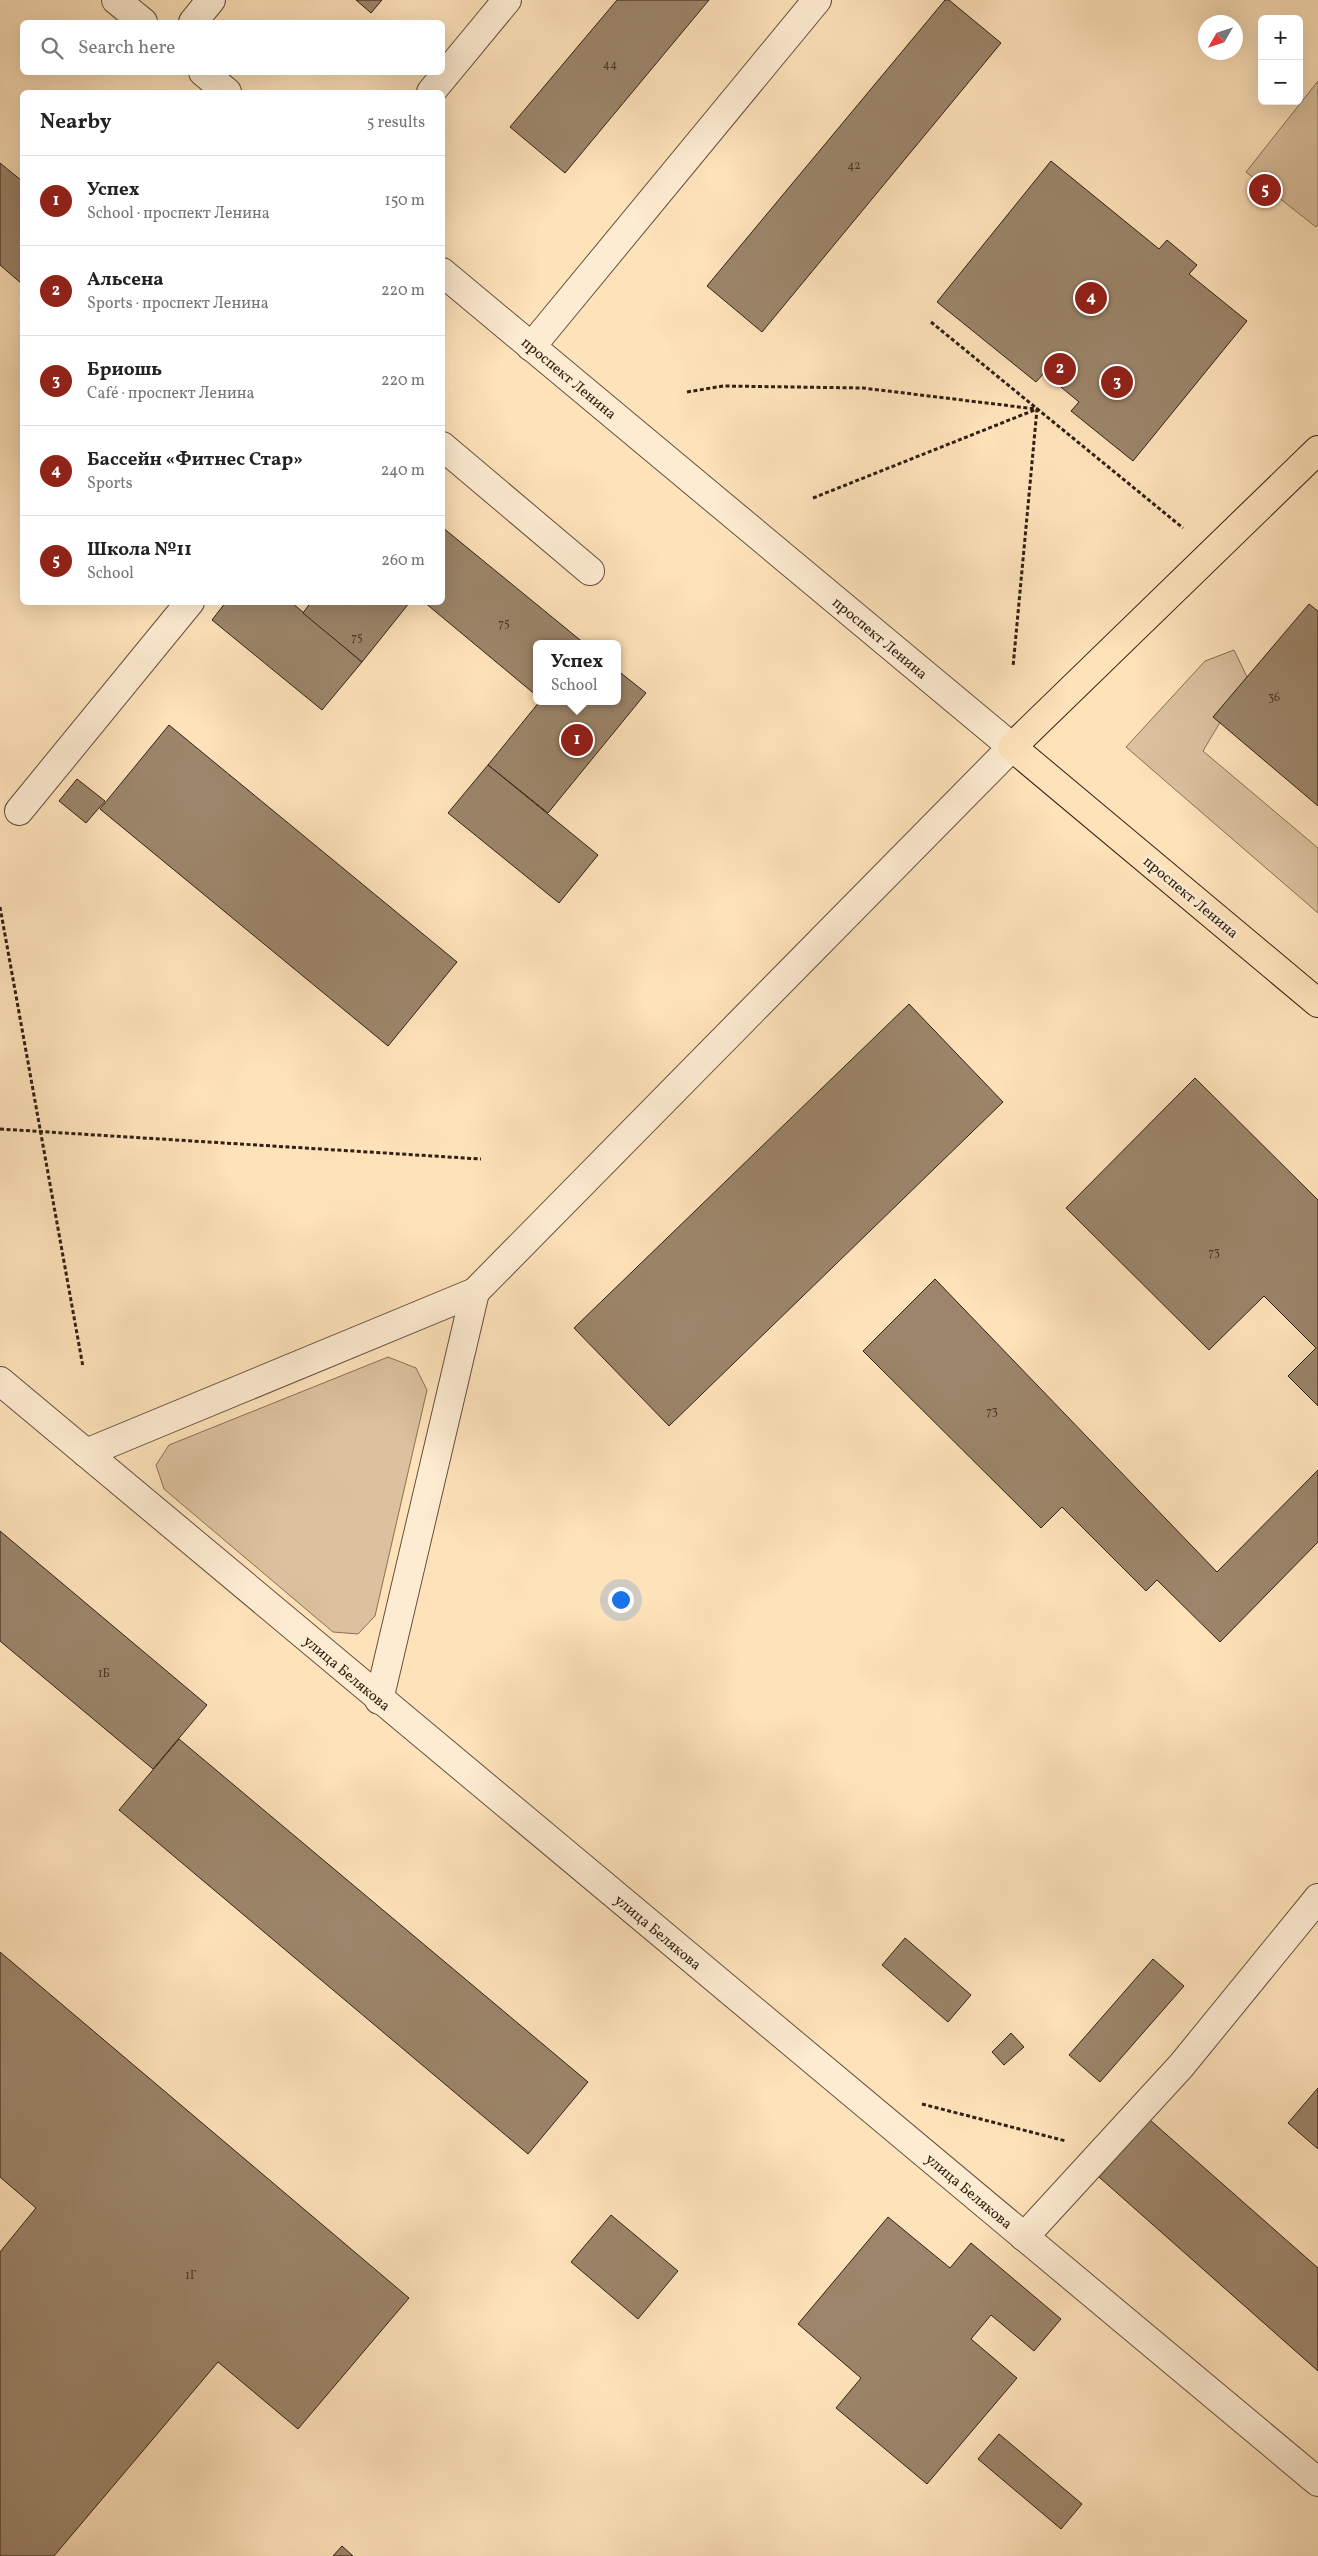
<!DOCTYPE html>
<html lang="en">
<head>
<meta charset="utf-8">
<style>
  body { margin:0; font-family:Vollkorn,serif; background:#f2f2f2; color:#222 }
  .controls { position:absolute; right:15px; top:15px; display:grid; overflow:hidden; border-radius:8px; box-shadow:0 5px 20px #0002 }
  .controls button { width:45px; height:45px; display:grid; place-items:center; padding:0; border:0; border-bottom:1px solid #e0e0e0; background:#fff; color:#222; font:25px sans-serif }
  .compass { position:absolute; left:1198px; top:15px; width:45px; height:45px; border-radius:50%; background:#fff; box-shadow:0 5px 20px #0002; rotate:231deg }
  .you { position:absolute; left:620px; top:1599px; width:18px; height:18px; margin:-12px; border:4px solid #fff; border-radius:50%; background:#1a73e8; box-shadow:0 0 0 8px #1a73e833 }
  .badge { display:grid; place-items:center; width:32px; height:32px; border-radius:50%; background:#8f2418; color:#fff; font-size:16px; font-weight:700 }
  .pin { position:absolute; translate:-50% -50%; border:2px solid #fff; box-shadow:0 1px 5px #0006 }
  .popup { position:absolute; left:533px; top:640px; width:88px; height:65px; box-sizing:border-box; display:grid; place-content:center; border-radius:8px; background:#fff; filter:drop-shadow(0 1px 4px #0005); font-size:16px; white-space:nowrap; color:#767676 }
  .popup b { font-size:19px; color:#222 }
  .popup::after { content:''; position:absolute; left:50%; top:100%; margin-left:-10px; border:10px solid transparent; border-top-color:#fff }
  .list { margin:0; padding:0; list-style:none }
  h2 { display:flex; justify-content:space-between; align-items:center; height:65px; margin:0; padding:0 20px; font-size:21px }
  h2 small { font-size:16px; font-weight:400; color:#767676 }
  .list li { display:grid; grid-template-columns:32px 1fr auto; gap:15px; align-items:center; box-sizing:border-box; height:90px; padding:0 20px; border-top:1px solid #e0e0e0 }
  .list b { display:block; font-size:19px; white-space:nowrap }
  .list p { margin:0; font-size:16px; white-space:nowrap; color:#767676 }
  .list em { font-size:16px; font-style:normal; color:#767676 }
  .icon { flex:none; width:28px; height:28px; fill:none; stroke:currentColor; stroke-width:2; stroke-linecap:round; stroke-linejoin:round }
  .map { position:relative; flex:none; width:1318px; height:2556px; overflow:hidden }
  .search { position:absolute; background:#fff; box-shadow:0 5px 20px #0002; left:20px; top:20px; width:425px; height:55px; display:flex; align-items:center; gap:12px; box-sizing:border-box; padding:0 18px; border-radius:8px; color:#767676; font-size:19px }
  .panel { position:absolute; background:#fff; box-shadow:0 5px 20px #0002; left:20px; top:90px; width:425px; height:515px; border-radius:8px }
  .map>svg:first-child { display:block }
  .green { fill:#dbc19e; stroke:#867058 }
  .building { fill:#9c856a; stroke:#312013 }
  .lines { fill:none; stroke-linecap:round; stroke-linejoin:round }
  .minor-casing { stroke:#64503d; stroke-width:30 }
  .major-casing { stroke:#312013; stroke-width:30 }
  .path { stroke:#312013; stroke-width:3; stroke-dasharray:4 2.5; stroke-linecap:butt }
  .minor { stroke:#feecd2; stroke-width:28 }
  .major { stroke:#fee2ba; stroke-width:28 }
  .labels { text-anchor:middle; stroke-width:5; stroke-linejoin:round; paint-order:stroke }
  .number-label { font-size:12px; fill:#4c3929 }
  .street-label { font-size:15px; fill:#312013; stroke:#feecd2 }
</style>
</head>
<body>
<div class="map">
<svg width="1318" height="2556" viewBox="0 0 1318 2556">
  <rect width="100%" height="100%" fill="#fee2ba"/>
  <filter id="stains"><feTurbulence type="fractalNoise" baseFrequency=".004" numOctaves="4"/><feColorMatrix values="0 0 0 0 .2 0 0 0 0 .09 0 0 0 0 .02 0 0 0 .5 -.17"/></filter>
  <radialGradient id="worn" r=".72"><stop offset=".6" stop-color="#630" stop-opacity="0"/><stop offset="1" stop-color="#630" stop-opacity=".3"/></radialGradient>
  <g class="green">
    <path d="M1318 81V224L1316 227 1246 172Z"/>
    <path d="M1234 650 1247 677 1203 751 1318 848V913L1126 747 1205 661Z"/>
    <path d="M388 1357 416 1368 427 1390 375 1616 358 1634 333 1632 164 1489 156 1465 169 1445Z"/>
  </g>
  <g class="building">
    <path d="M356 0H382L371 13Z"/>
    <path d="M617 0H709L565 173 510 127Z"/>
    <path d="M945 0H949L1001 43 762 332 707 286Z"/>
    <path d="M1051 161 1159 249 1167 240 1197 265 1189 274 1247 321 1133 461 1071 411 1079 402 1044 373 1036 382 937 302Z"/>
    <path d="M0 163 22 181V284L0 265Z"/>
    <path d="M442 527 585 644H537V696L424 602H442Z"/>
    <path d="M226 602H291L362 662 322 710 212 620Z"/>
    <path d="M311 602H410L362 662 303 613Z"/>
    <path d="M1309 604 1318 611V806L1213 717Z"/>
    <path d="M617 670 646 693 548 813 488 765 540 701H617Z"/>
    <path d="M169 725 457 962 388 1046 100 809Z"/>
    <path d="M488 765 598 855 559 903 448 813Z"/>
    <path d="M77 779 105 801 86 823 59 801Z"/>
    <path d="M909 1004 1003 1102 669 1426 574 1328Z"/>
    <path d="M1195 1078 1318 1200V1406L1288 1376 1316 1348 1264 1296 1209 1350 1066 1208Z"/>
    <path d="M935 1279 1217 1572 1318 1470V1542L1220 1642 1157 1580 1146 1591 1062 1507 1041 1528 863 1351Z"/>
    <path d="M0 1531 207 1705 153 1769 0 1641Z"/>
    <path d="M179 1739 588 2082 528 2154 119 1810Z"/>
    <path d="M905 1938 971 1995 948 2022 882 1965Z"/>
    <path d="M0 1952 409 2298 298 2429 218 2362 54 2556H0V2252L36 2208 0 2177Z"/>
    <path d="M1153 1959 1184 1986 1100 2082 1069 2055Z"/>
    <path d="M1011 2033 1024 2047 1004 2065 992 2052Z"/>
    <path d="M1318 2088V2149L1288 2123Z"/>
    <path d="M1150 2120 1318 2268V2371L1099 2177Z"/>
    <path d="M611 2215 678 2271 638 2319 571 2262Z"/>
    <path d="M888 2217 950 2268 971 2243 1061 2319 1034 2351 991 2315 971 2339 1017 2378 927 2484 836 2408 861 2378 798 2324Z"/>
    <path d="M999 2434 1082 2504 1061 2529 978 2459Z"/>
    <path d="M342 2546 353 2556H333Z"/>
  </g>
  <g class="lines">
    <g class="minor-casing">
      <g id="minor">
        <path d="M116 0 143 22"/>
        <path d="M193 22 211 0"/>
        <path d="M203 72 227 92"/>
        <path d="M431 92 507 0"/>
        <path d="M531 347 817 0"/>
        <path d="M442 446 590 571"/>
        <path d="M19 811 190 602"/>
        <path d="M0 1381 1318 2482"/>
        <path d="M86 1453 475 1292 1012 747 442 272"/>
        <path d="M379 1700 475 1292"/>
        <path d="M1024 2237 1181 2066 1318 1898"/>
      </g>
    </g>
    <g class="major-casing">
      <path id="major" d="M1318 450 1012 747 1318 1003"/>
    </g>
    <g class="path">
      <path d="M931 322 1183 528"/>
      <path d="M687 392 723 386 863 388 1036 409"/>
      <path d="M813 498 1037 409 1013 667"/>
      <path d="M0 907 83 1367"/>
      <path d="M0 1129 481 1159"/>
      <path d="M922 2104 1066 2141"/>
    </g>
    <use href="#minor" class="minor"/>
    <use href="#major" class="major"/>
  </g>
  <g class="labels">
    <g class="number-label">
      <text x="610" y="68">44</text>
      <text x="854" y="169">42</text>
      <text x="504" y="627">75</text>
      <text x="357" y="641">75</text>
      <text x="1274" y="701">36</text>
      <text x="1214" y="1256">73</text>
      <text x="992" y="1415">73</text>
      <text x="104" y="1677">1Б</text>
      <text x="191" y="2279">1Г</text>
    </g>
    <g class="street-label">
      <text transform="translate(569 378) rotate(40)" y="5">проспект Ленина</text>
      <text transform="translate(880 638) rotate(40)" y="5">проспект Ленина</text>
      <text transform="translate(1191 897) rotate(40)" y="5">проспект Ленина</text>
      <text transform="translate(347 1673) rotate(40)" y="5">улица Белякова</text>
      <text transform="translate(658 1932) rotate(40)" y="5">улица Белякова</text>
      <text transform="translate(969 2191) rotate(40)" y="5">улица Белякова</text>
    </g>
  </g>
  <rect width="100%" height="100%" filter="url(#stains)"/>
  <rect width="100%" height="100%" fill="url(#worn)"/>
</svg>
<div class="controls">
<button>+</button>
<button>−</button>
</div>
<svg class="compass" viewBox="-18 -18 36 36"><path d="M0-13l5 13h-10z" fill="#e53935"/><path d="M0 13l5-13h-10z" fill="#767676"/></svg>
<div class="you"></div>
<div class="pin badge" style="left:577px;top:740px">1</div>
<div class="popup"><b>Успех</b>School</div>
<div class="pin badge" style="left:1060px;top:369px">2</div>
<div class="pin badge" style="left:1117px;top:382px">3</div>
<div class="pin badge" style="left:1091px;top:298px">4</div>
<div class="pin badge" style="left:1265px;top:190px">5</div>
<div class="search"><svg class="icon" aria-label="search" viewBox="0 0 24 24"><circle cx="10" cy="10" r="6"/><path d="M15 15l6 6"/></svg>Search here</div>
<section class="panel">
<h2>Nearby<small>5 results</small></h2>
<ul class="list">
<li><span class="badge">1</span><div><b>Успех</b><p>School · проспект Ленина</p></div><em>150 m</em></li>
<li><span class="badge">2</span><div><b>Альсена</b><p>Sports · проспект Ленина</p></div><em>220 m</em></li>
<li><span class="badge">3</span><div><b>Бриошь</b><p>Café · проспект Ленина</p></div><em>220 m</em></li>
<li><span class="badge">4</span><div><b>Бассейн «Фитнес Стар»</b><p>Sports</p></div><em>240 m</em></li>
<li><span class="badge">5</span><div><b>Школа №11</b><p>School</p></div><em>260 m</em></li>
</ul>
</section>
</div>
</body>
</html>
